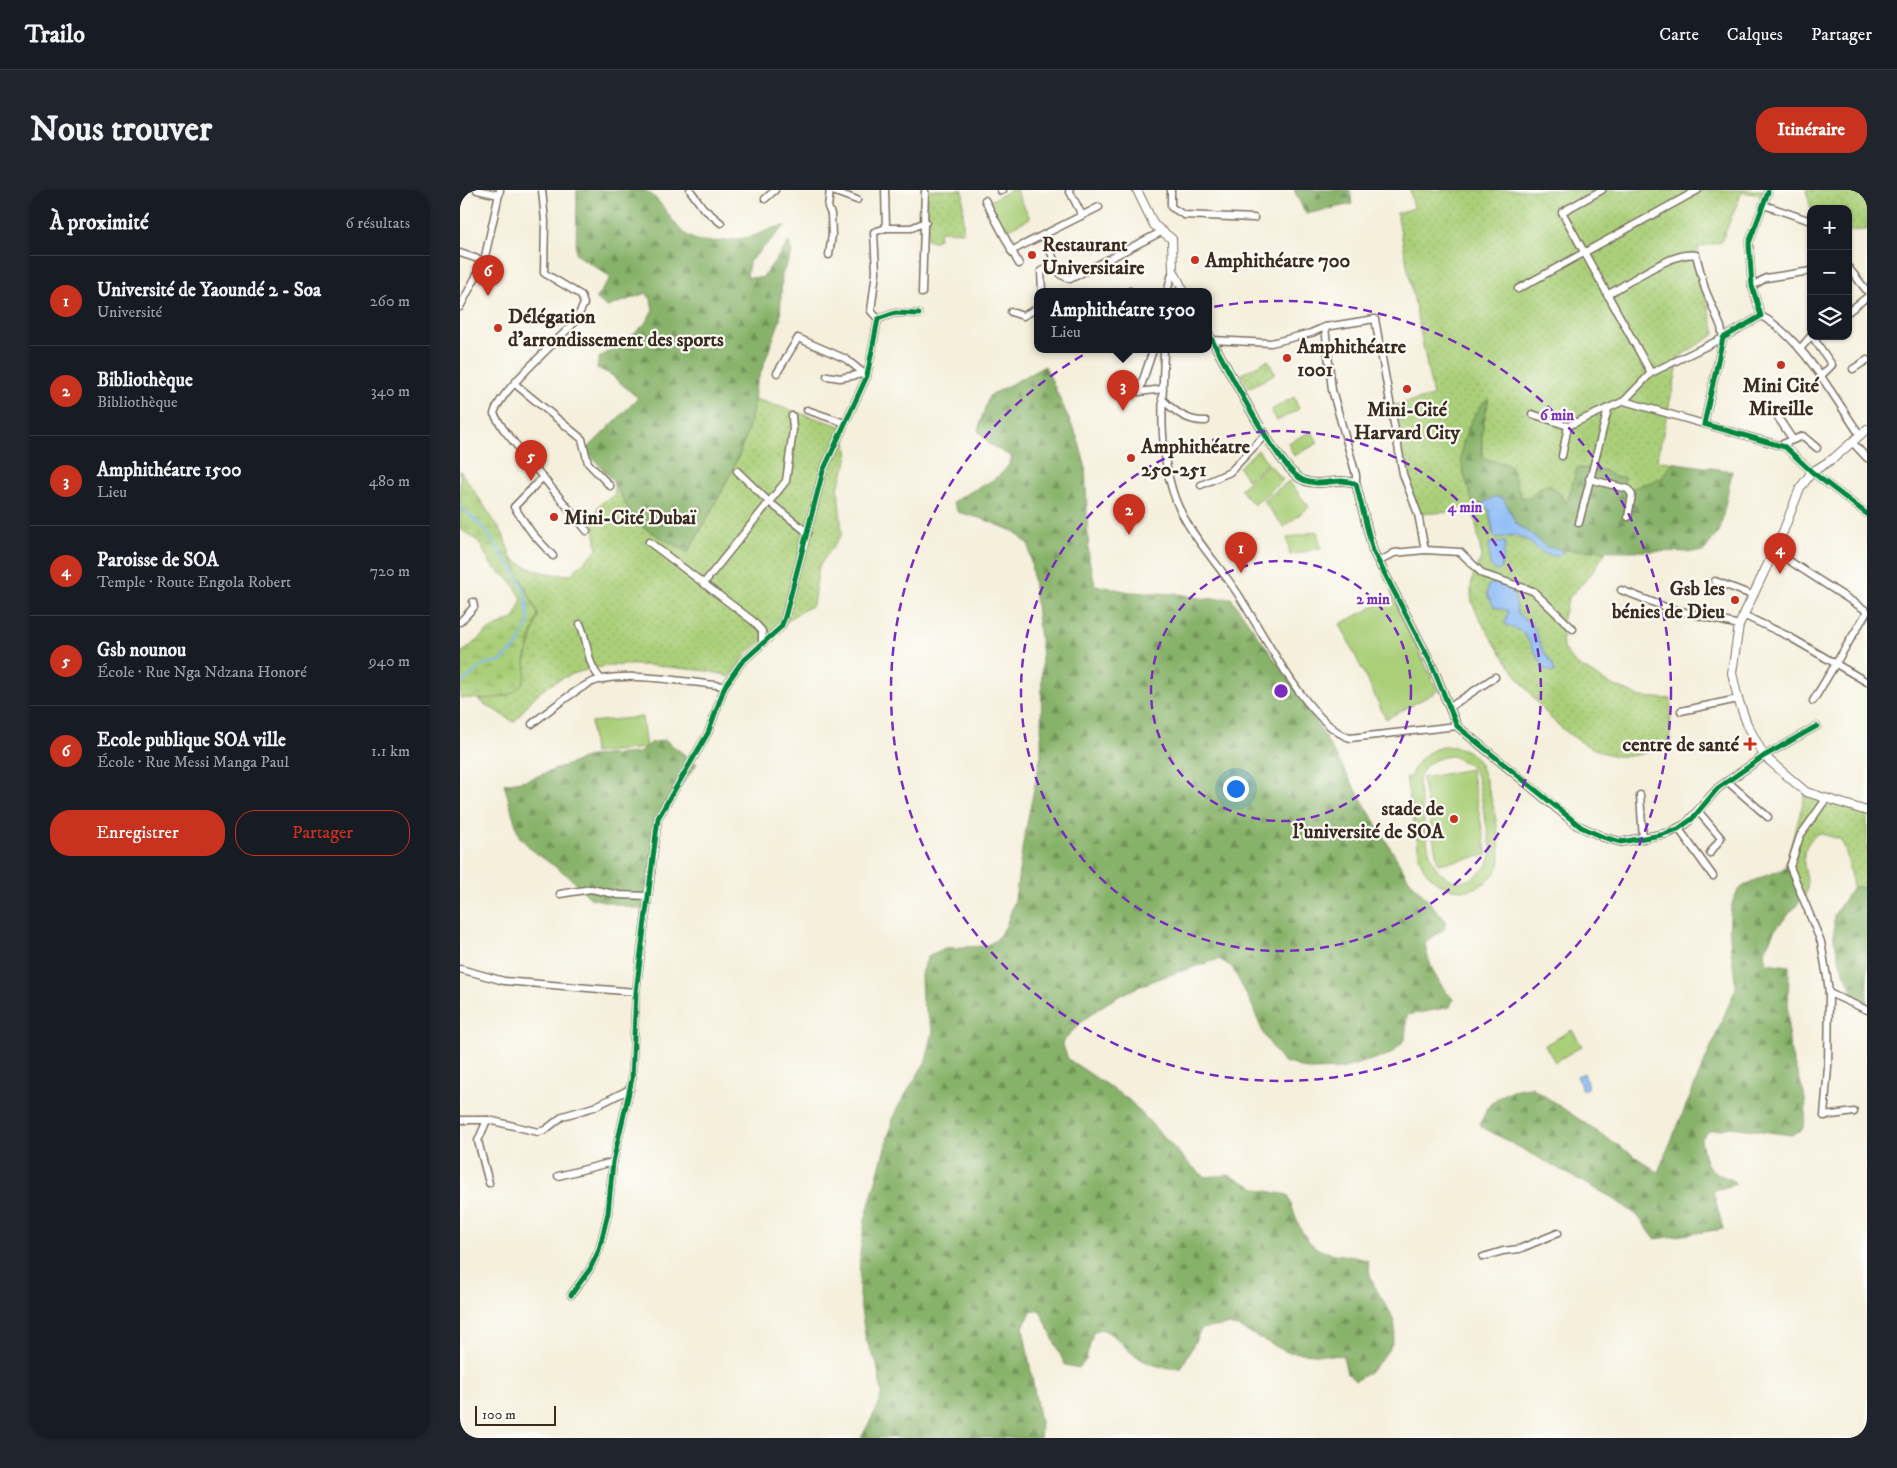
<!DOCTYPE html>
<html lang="fr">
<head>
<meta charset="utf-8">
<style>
  body { margin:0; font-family:"IM FELL DW Pica",serif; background:#20242c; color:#f1f3f6 }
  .controls { position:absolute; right:15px; top:15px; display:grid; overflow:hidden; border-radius:10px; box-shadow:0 1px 4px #0004 }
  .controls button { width:45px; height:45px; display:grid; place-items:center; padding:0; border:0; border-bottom:1px solid #363941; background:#171b24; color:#f1f3f6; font:25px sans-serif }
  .scale { position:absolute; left:15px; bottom:12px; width:81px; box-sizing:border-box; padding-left:5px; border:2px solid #3b2a1e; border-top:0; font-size:14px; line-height:18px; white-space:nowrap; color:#3b2a1e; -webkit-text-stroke:4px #fdfcf7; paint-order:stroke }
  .you { position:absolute; left:775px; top:598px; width:18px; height:18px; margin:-12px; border:4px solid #fff; border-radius:50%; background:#1a73e8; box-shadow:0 0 0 8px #1a73e833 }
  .badge { display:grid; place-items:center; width:32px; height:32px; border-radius:50%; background:#c8321e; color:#fff; font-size:16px; font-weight:700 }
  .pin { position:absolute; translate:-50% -41px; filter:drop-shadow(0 1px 2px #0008) }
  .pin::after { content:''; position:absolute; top:26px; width:18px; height:15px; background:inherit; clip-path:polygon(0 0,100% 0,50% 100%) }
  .popup { position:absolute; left:574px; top:98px; width:178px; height:65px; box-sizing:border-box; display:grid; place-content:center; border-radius:10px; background:#171b24; filter:drop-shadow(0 1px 4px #0005); font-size:16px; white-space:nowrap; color:#9ea1a6 }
  .popup b { font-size:19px; color:#f1f3f6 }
  .popup::after { content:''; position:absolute; left:50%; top:100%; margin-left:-10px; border:10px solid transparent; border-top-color:#171b24 }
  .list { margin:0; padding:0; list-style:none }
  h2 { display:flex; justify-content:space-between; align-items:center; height:65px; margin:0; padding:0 20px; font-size:21px }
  h2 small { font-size:16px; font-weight:400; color:#9ea1a6 }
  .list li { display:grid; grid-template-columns:32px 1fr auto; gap:15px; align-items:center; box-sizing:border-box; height:90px; padding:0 20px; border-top:1px solid #363941 }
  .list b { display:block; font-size:19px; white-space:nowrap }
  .list p { margin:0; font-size:16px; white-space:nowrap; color:#9ea1a6 }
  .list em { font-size:16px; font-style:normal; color:#9ea1a6 }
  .actions { display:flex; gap:10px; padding:15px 20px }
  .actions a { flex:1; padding:11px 0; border:1px solid #c8321e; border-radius:20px; text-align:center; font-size:18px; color:#c8321e }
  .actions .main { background:#c8321e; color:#fff }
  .icon { flex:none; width:28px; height:28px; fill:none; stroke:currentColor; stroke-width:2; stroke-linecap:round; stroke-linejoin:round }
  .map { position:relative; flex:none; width:1407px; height:1248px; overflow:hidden; border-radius:20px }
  header { display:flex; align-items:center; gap:30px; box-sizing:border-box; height:70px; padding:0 25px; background:#171b24; border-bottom:1px solid #363941 }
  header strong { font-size:24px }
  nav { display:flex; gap:28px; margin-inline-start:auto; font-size:18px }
  .intro { display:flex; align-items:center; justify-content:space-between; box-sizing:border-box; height:120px; padding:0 30px }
  h1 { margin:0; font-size:35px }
  .button { padding:12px 22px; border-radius:20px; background:#c8321e; color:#fff; font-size:18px; font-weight:700 }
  main { display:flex; gap:30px; padding:0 30px }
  aside { flex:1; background:#171b24; border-radius:20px; box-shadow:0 1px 4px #0004 }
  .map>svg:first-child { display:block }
  .grass { fill:url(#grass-dots); stroke:#727c4c }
  .forest { fill:url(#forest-firs); stroke:#616e44 }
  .wetland { fill:url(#wetland-marsh); stroke:#727c4c }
  .green { fill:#aacf79; stroke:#727c4c; fill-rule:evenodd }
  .water { fill:#89baf5; stroke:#62728a }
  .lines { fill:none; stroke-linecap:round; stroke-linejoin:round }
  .stream { stroke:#89baf5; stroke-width:2 }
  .minor-casing { stroke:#7c6f60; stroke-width:9 }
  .tertiary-casing { stroke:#7c6f60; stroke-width:10 }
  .minor { stroke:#fff; stroke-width:6 }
  .tertiary { stroke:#fff; stroke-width:8 }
  .cycleway-casing { stroke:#fdfcf7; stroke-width:8 }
  .cycleway { stroke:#00873e; stroke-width:5 }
  .ring { fill:none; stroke:#7b2cbf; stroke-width:2.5; stroke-dasharray:9 6 }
  .poi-dot { fill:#c8321e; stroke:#fdfcf7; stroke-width:2 }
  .labels { text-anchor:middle; stroke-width:4.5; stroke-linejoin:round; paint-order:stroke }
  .poi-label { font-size:20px; font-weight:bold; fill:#3b2a1e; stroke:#fdfcf7; text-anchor:start }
  .centre { fill:#7b2cbf; stroke:#fdfcf7; stroke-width:2.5 }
  .ring-label { font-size:15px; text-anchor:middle; font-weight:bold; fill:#7b2cbf; stroke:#fdfcf7; stroke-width:4.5; stroke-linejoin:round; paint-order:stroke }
</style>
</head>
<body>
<header>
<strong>Trailo</strong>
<nav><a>Carte</a><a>Calques</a><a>Partager</a></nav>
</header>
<div class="intro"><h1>Nous trouver</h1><a class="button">Itinéraire</a></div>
<main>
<aside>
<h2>À proximité<small>6 résultats</small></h2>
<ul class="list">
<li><span class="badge">1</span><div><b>Université de Yaoundé 2 - Soa</b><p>Université</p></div><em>260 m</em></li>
<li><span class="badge">2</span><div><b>Bibliothèque</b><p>Bibliothèque</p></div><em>340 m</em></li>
<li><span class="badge">3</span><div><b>Amphithéatre 1500</b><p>Lieu</p></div><em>480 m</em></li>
<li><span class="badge">4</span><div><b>Paroisse de SOA</b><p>Temple · Route Engola Robert</p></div><em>720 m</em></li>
<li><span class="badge">5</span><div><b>Gsb nounou</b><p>École · Rue Nga Ndzana Honoré</p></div><em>940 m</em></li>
<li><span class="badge">6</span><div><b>Ecole publique SOA ville</b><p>École · Rue Messi Manga Paul</p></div><em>1.1 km</em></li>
</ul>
<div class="actions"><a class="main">Enregistrer</a><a>Partager</a></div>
</aside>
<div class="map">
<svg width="1407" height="1248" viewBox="0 0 1407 1248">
  <defs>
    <pattern id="grass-dots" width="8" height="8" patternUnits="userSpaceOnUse" patternTransform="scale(1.25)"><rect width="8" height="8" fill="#aacf79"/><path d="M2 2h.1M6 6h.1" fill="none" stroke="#93b268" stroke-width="1.8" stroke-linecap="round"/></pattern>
    <pattern id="forest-firs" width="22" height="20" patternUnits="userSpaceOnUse" patternTransform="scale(1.25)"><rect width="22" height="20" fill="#87b269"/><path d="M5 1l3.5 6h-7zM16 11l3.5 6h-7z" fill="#709156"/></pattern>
    <pattern id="wetland-marsh" width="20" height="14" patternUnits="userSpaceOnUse" patternTransform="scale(1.25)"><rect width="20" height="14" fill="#aacf79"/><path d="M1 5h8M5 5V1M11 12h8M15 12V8" fill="none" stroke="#93b268"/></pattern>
  </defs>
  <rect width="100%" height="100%" fill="#fdfcf7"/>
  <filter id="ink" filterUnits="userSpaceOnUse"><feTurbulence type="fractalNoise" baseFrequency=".02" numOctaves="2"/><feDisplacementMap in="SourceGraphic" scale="10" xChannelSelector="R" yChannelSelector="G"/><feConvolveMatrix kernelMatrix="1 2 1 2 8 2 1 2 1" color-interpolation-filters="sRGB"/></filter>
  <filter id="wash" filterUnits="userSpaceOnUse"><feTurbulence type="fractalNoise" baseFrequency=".0096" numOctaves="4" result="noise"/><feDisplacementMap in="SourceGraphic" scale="20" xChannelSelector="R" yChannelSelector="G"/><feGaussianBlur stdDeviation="1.12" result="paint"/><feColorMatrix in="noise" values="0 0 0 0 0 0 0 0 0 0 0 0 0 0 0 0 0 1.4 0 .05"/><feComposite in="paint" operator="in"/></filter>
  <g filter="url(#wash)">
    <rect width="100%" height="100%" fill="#f5efdc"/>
    <g class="grass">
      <path d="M467 0H503V42L480 41 479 48 476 51 467 50Z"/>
      <path d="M950 0H1306L1304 6 1282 2 1261 52 1239 57 1236 70 1255 144 1220 166 1197 270 1216 273C1208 276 1206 286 1199 289 1170 301 1138 307 1107 313L1099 302 1079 298 1070 309 1061 307 1055 289 1023 268C1019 243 1024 233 1028 210L1005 289 1011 300 1013 317 1022 314 1029 320 1032 341 1036 348C1056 342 1083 357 1103 363L1102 360 1146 361 1131 384 1108 409 1101 435 1103 458 1115 473 1146 492 1181 507 1211 509 1210 555C1194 560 1174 568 1157 566 1135 563 1113 548 1097 534 1077 517 1018 435 1012 411 1009 395 1013 381 1022 368L1013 317H1003L989 322 958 324 950 307 930 216 973 206 937 23 954 18Z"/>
      <path d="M1346 0H1407V40L1388 41V19H1351Z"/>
      <path d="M808 170 815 184 789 198 781 184Z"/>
      <path d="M295 209 387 238 385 245 388 268 378 298 382 344 359 376 353 415 335 425 288 462 270 487C253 480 235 480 217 478 170 472 118 472 80 502 70 510 62 523 54 532L18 510 49 505 65 487V473L78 424 51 368C73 382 85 384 110 385L137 360 133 330 138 316 155 304 153 291 176 333 278 269Z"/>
      <path d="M1346 602 1407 621V698L1393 697 1385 658 1380 649 1358 643C1327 667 1358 690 1343 708L1325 678Z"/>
    </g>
    <g class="forest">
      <path d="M117 0C129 0 178 0 186 1 208 13 215 48 242 51 253 53 286 49 296 45 306 41 313 37 325 36L289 72 287 87 302 88 329 52 332 63 322 84 320 130 295 198C295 251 253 317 228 363L176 333 153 291 126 260 178 208 150 184 137 178 139 168 169 148 184 135 193 120 191 109 186 103 147 117 136 108 151 87 116 64Z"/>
      <path d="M834 0H890L892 14 846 24Z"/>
      <path d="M585 176 618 249 625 275 629 369 635 395 670 402 718 404 746 409 771 408 840 505 948 688 986 731 984 739 965 752C968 775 977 793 993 809L990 817 947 825 945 850 931 864 881 879 849 880 822 871 804 845 791 813 772 777 759 769C700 788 642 802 602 853L608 869 669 910 729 974 745 987 768 985 801 1000 828 1005C835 1025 842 1056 866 1062 881 1066 893 1065 908 1071 909 1077 909 1084 912 1090 923 1118 949 1133 926 1163 917 1176 908 1184 895 1191L887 1183 883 1166 827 1162 778 1137 767 1135 741 1139 721 1179C707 1178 691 1176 679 1168 664 1159 658 1145 641 1139L633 1142 626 1170 619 1178 605 1175 580 1120 571 1122 563 1137 581 1238 580 1248H401L414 1224 422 1203 417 1174 406 1150 402 1126 399 1105 400 1064 405 1030 435 922 466 871 473 841 462 810 461 785 468 766 485 758 525 756 536 750 546 736 555 710 563 653 581 565 582 466 569 355 555 342 523 329 498 322 493 313C512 296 543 294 552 267L529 254 518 240 529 206Z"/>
      <path d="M1029 209C1023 230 1020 247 1023 268L1050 275 1061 307 1070 308 1079 298 1090 294 1107 313 1117 278 1144 280 1154 287H1164V301L1202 288 1211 275 1216 273 1272 281 1260 340 1243 362 1102 360 1086 357 1073 345 1056 334 1048 316 1027 311 1013 317C1011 300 1002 285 1001 268 1000 253 1015 215 1029 209Z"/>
      <path d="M205 550 237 574 198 627 186 721 130 708 107 685 73 661 59 646 44 594 67 590 131 566 179 563 191 553Z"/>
      <path d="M1330 677 1343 708 1314 741 1304 763 1307 773 1329 776C1329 801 1326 833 1330 857 1334 886 1354 907 1342 940L1331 945 1272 937 1249 941 1241 949C1244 967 1244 978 1262 986 1268 988 1272 989 1276 994L1253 1001 1263 1039 1195 1049 1177 1025 1151 1007 1020 936C1027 910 1045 899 1071 897L1198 982 1276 798C1274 774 1260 716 1281 698 1289 691 1320 680 1330 677Z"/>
      <path d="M1393 697 1407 698V819L1397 813 1380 772 1374 749V725Z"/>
    </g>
    <path class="wetland" d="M0 280 43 344 51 368 78 424C74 440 67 457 65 474 65 477 66 482 65 486 59 513 20 509 0 508V462H3L30 439 55 428 62 408 51 391 32 376 19 352 0 339Z"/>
    <g class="green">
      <path d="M551 0H556L570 28 543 42 528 12Z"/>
      <path d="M834 207 839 219 817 231 811 220Z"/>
      <path d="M852 241 858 253 834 266 828 253Z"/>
      <path d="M798 260 808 273 788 290 779 277Z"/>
      <path d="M809 274 823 290 794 315 780 299Z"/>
      <path d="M829 291 849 317 824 337 803 311Z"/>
      <path d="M857 341 861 358 830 365 827 348Z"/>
      <path d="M933 407 978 501 926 529 880 434Z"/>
      <path d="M182 527 186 558 134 563 131 532Z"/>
      <path d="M986 556C996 557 1006 558 1014 566 1028 579 1044 657 1039 675 1035 686 1022 697 1011 699 991 704 968 690 962 674 958 666 958 656 957 647 953 627 949 607 946 587H950C957 569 967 560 986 556ZM993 566 1012 577 1017 586 1032 663C1028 677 1021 684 1008 690 994 695 979 685 973 672 966 658 962 612 958 593 962 574 975 567 993 566Z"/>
      <path d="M1011 579 1027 665 978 674 962 588Z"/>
      <path d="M1112 840 1122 856 1095 872 1085 855Z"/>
    </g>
    <g class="water">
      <path d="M1034 307 1043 308 1056 334 1073 345 1086 357 1100 359 1103 363 1101 365C1081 370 1075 352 1058 346 1050 344 1041 349 1034 347L1029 320 1022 314Z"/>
      <path d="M1046 352 1041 379 1037 381 1030 376 1029 353Z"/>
      <path d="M1039 391C1052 395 1057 410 1057 423L1074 437 1082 458 1093 475 1095 483 1084 479C1082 473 1066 446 1063 443 1058 439 1051 438 1045 434L1048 421 1034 417 1027 404 1028 395Z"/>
      <path d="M1124 883 1128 898 1122 900 1117 886Z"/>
    </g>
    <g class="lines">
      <path class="stream" d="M0 316 25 340 56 385 65 402 69 432 58 455 41 471 24 474 0 494"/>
    </g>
  </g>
  <g filter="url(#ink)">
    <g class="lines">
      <g class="minor-casing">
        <g id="minor">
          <path d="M17 0 39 5"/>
          <path d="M82 0 85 31 84 83 121 105 124 114C121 120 117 128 113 134 96 152 38 203 34 224L44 240 127 341"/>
          <path d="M230 0 243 18 261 33"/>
          <path d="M370 0 397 10"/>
          <path d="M425 0 426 38"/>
          <path d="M609 0 622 25"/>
          <path d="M711 0V17L724 25 794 28"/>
          <path d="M1142 0 1102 22 1191 183"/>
          <path d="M541 1 543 0"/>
          <path d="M1308 2 1289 53 1292 96 1301 126 1263 148 1244 234 1325 257 1352 282 1407 324"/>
          <path d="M305 9 315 0"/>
          <path d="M525 10 559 74"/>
          <path d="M1304 15 1351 31"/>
          <path d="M583 45 601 85 610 89 703 41"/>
          <path d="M551 61 639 17"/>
          <path d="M0 63 24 71"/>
          <path d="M369 65 372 45 371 24 368 17 370 0"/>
          <path d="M1388 77 1407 101"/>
          <path d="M1292 96 1306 88 1351 81"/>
          <path d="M1058 99 1238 0"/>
          <path d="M670 101 671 102"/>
          <path d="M582 102 581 81 596 74"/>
          <path d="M707 102 713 80"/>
          <path d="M462 103 465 0"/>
          <path d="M0 117 24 71 40 0"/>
          <path d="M551 122 563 126 578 118"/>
          <path d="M1388 122 1407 107"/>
          <path d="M1301 126C1342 147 1374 208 1400 245"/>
          <path d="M418 129 411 121 416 82 414 42 426 38H451L466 32"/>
          <path d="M865 137 872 200 896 285V294"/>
          <path d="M1352 146 1372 175 1360 187"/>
          <path d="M752 150 811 153 851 143 865 137 915 129 943 284 958 324 965 360 934 363 919 372"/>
          <path d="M1340 159 1351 146"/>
          <path d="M693 160 679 202 703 199"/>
          <path d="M704 160C703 207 698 253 712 299 723 338 753 367 776 401 800 437 848 535 890 548L997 536"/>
          <path d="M1393 179 1407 170"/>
          <path d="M317 183 338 148 386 169 407 186"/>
          <path d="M367 186 380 188 403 184"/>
          <path d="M55 194 122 249 128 273 150 296"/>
          <path d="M702 209C715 222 728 232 746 231"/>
          <path d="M1164 211 1244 234"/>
          <path d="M347 220 385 233"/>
          <path d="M1315 223 1333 250"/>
          <path d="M1072 224 1108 236 1164 211 1191 183 1263 148 1261 137 1245 99 1236 65C1214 60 1167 94 1147 105"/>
          <path d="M1392 252 1407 268"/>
          <path d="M1320 255 1343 246 1357 258"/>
          <path d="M1102 266 1108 236"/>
          <path d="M277 281 308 311 348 343"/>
          <path d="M83 287 54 317 72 343 93 366"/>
          <path d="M1129 289 1168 299 1172 305 1168 327"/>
          <path d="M741 295 770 282 806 244"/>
          <path d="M1119 333 1148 219"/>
          <path d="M189 352 293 431 302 441V452"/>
          <path d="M965 360 1000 362 1023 384 1073 401 1113 439"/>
          <path d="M1314 361 1407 421"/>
          <path d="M1255 391 1292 405"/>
          <path d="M244 393 326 291 333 240 332 226"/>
          <path d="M1161 400 1208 418 1279 435"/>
          <path d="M1283 425 1328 446 1407 492"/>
          <path d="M0 432 14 417 13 412"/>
          <path d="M120 434C130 455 125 473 142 490"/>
          <path d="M1353 511 1407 422"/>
          <path d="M990 517 1035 487"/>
          <path d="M1221 521 1278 509"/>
          <path d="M72 534C85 523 113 502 128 494 158 478 231 493 265 496"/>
          <path d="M1304 566 1357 536"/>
          <path d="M1267 591 1308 627"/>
          <path d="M1180 605 1183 649"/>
          <path d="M1366 609 1340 646 1330 677 1361 752 1367 787 1369 803 1368 877 1364 926 1394 922"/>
          <path d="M1238 621 1261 648 1250 663"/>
          <path d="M1219 639 1253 686"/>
          <path d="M100 704 131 699 159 705 188 706"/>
          <path d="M0 779 44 791 176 802"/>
          <path d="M1369 803 1407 820"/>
          <path d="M0 930H29L78 942 85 940 103 926 134 917 170 899"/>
          <path d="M27 930 18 951 29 993"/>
          <path d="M98 986 153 972"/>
          <path d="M1023 1067 1043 1061 1059 1059 1098 1043"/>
          <path d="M111 1105 130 1079 139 1060 148 1023 153 972 172 889 176 802 198 628 248 543 265 496 281 473 321 437 325 427 363 281 407 186 418 129 435 123 459 124"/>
        </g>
      </g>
      <g class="tertiary-casing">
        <g id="tertiary">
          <path d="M677 0 694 35 712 49 713 80 724 102"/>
          <path d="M748 143C765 172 817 279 843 290 860 298 880 286 896 294L913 361 971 473 997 536 1117 635 1143 647 1161 652 1209 643 1226 634 1258 598 1304 566"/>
          <path d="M1407 239 1374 268 1352 282 1340 298 1323 342 1279 435 1272 483 1278 509 1287 534 1304 566 1346 602 1407 621"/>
        </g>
      </g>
      <use href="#minor" class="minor"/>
      <use href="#tertiary" class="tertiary"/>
      <g class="cycleway-casing">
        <g id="cycleway">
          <path d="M1308 2 1289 53 1292 96 1301 126 1263 148 1244 234 1325 257 1352 282 1407 324"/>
          <path d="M748 143C765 172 817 279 843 290 860 298 880 286 896 294L913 361 971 473 997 536 1121 637 1143 647 1161 652 1201 645 1218 639 1232 629 1258 598 1304 566 1357 536"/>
          <path d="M111 1105 130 1079 139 1060 148 1023 153 972 172 889 176 802 198 628 248 543 265 496 281 473 321 437 325 427 363 281 407 186 418 129 435 123 459 124"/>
        </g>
      </g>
      <use href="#cycleway" class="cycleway"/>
    </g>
  </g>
  <g class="ring">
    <circle cx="821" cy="501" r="130"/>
    <circle cx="821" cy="501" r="260"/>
    <circle cx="821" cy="501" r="390"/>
  </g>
  <g class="poi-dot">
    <circle cx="572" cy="65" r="5"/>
    <circle cx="735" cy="70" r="5"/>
    <circle cx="38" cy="138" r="5"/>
    <circle cx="827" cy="168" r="5"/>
    <circle cx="1321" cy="175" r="5"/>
    <circle cx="947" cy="199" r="5"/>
    <circle cx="671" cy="268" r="5"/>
    <circle cx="94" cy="327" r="5"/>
    <circle cx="1275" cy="410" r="5"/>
    <path d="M1287.5 546.5h5v5h5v5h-5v5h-5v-5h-5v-5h5z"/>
    <circle cx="994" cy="629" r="5"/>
  </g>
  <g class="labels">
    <g class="poi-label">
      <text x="582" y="61">Restaurant<tspan x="582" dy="23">Universitaire</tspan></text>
      <text x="745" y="77">Amphithéatre 700</text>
      <text x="48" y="133">Délégation<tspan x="48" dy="23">d'arrondissement des sports</tspan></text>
      <text x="837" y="163">Amphithéatre<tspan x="837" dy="23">1001</tspan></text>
      <text x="1321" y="202" text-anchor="middle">Mini Cité<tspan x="1321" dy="23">Mireille</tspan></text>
      <text x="947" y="226" text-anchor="middle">Mini-Cité<tspan x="947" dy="23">Harvard City</tspan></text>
      <text x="681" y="263">Amphithéatre<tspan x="681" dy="23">250-251</tspan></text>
      <text x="104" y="334">Mini-Cité Dubaï</text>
      <text x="1265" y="405" text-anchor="end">Gsb les<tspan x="1265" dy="23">bénies de Dieu</tspan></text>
      <text x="1279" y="561" text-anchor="end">centre de santé</text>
      <text x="984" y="625" text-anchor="end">stade de<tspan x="984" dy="23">l'université de SOA</tspan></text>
    </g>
  </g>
  <circle cx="821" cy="501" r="8" class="centre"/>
  <g class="ring-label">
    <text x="1097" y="230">6 min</text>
    <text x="1005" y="322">4 min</text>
    <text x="913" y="414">2 min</text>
  </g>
</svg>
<div class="controls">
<button>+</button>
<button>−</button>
<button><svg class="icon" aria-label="layers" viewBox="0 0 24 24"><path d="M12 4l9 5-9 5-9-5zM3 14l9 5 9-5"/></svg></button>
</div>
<div class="scale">100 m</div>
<div class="you"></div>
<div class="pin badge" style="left:781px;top:383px">1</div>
<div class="pin badge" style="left:669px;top:345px">2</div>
<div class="pin badge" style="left:663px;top:221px">3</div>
<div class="popup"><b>Amphithéatre 1500</b>Lieu</div>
<div class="pin badge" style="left:1320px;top:384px">4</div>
<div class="pin badge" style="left:71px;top:291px">5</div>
<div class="pin badge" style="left:28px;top:106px">6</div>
</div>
</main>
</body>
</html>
